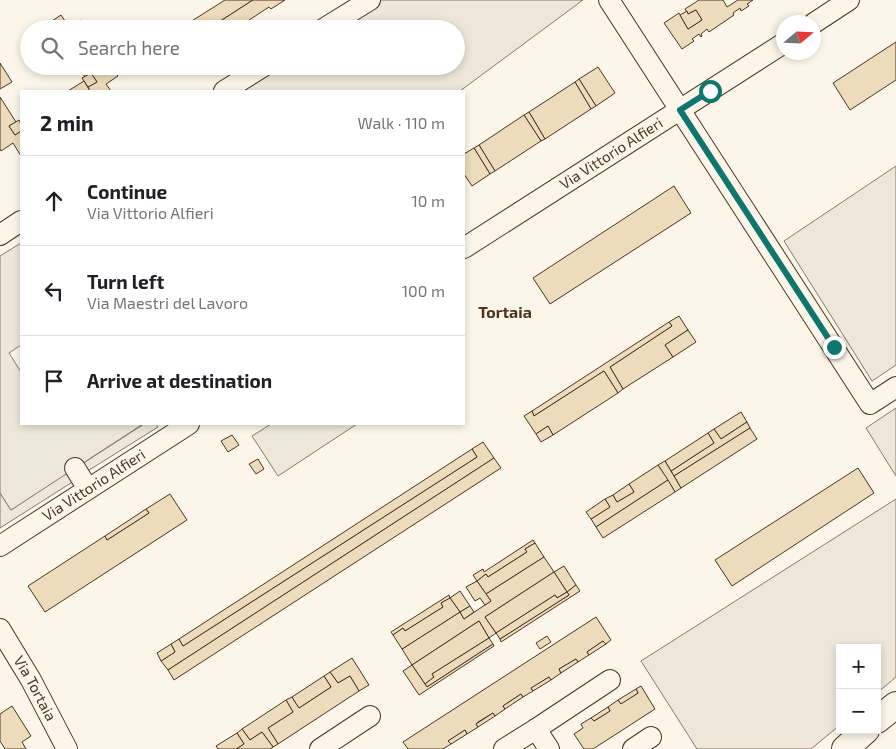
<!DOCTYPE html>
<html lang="en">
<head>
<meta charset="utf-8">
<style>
  body { margin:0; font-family:"Exo 2",sans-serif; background:#f2f2f2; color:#202124 }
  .controls { position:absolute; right:15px; bottom:15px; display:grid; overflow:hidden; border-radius:0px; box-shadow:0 2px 8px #0003 }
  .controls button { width:45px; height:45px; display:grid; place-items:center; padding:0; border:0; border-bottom:1px solid #e0e0e0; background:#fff; color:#202124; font:25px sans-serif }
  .compass { position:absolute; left:776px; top:15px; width:45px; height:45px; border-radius:50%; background:#fff; box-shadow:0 2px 8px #0003; rotate:71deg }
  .stop { position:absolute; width:15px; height:15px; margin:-11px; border:4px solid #0f766e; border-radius:50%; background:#fff }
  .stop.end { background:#0f766e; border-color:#fff; box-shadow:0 1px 5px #0008 }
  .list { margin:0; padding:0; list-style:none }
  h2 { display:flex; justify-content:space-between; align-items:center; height:65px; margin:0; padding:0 20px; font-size:21px }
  h2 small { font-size:16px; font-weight:400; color:#757577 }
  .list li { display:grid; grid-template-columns:32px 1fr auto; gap:15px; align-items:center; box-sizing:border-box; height:90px; padding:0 20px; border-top:1px solid #e0e0e0 }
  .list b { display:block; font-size:19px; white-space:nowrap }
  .list p { margin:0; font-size:16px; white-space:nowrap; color:#757577 }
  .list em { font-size:16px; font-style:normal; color:#757577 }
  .icon { flex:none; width:28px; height:28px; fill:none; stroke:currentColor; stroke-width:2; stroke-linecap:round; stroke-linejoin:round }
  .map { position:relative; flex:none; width:896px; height:749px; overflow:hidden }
  .search { position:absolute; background:#fff; box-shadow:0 2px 8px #0003; left:20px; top:20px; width:445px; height:55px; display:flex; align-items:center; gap:12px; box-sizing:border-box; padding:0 18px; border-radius:28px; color:#757577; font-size:19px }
  .panel { position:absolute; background:#fff; box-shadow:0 2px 8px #0003; left:20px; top:90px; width:445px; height:335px; border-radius:0px }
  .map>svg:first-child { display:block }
  .green { fill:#ede6d9; stroke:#887966 }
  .parking { fill:#ede7d9; stroke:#887966 }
  .building { fill:#ecdcbc; stroke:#4a3520 }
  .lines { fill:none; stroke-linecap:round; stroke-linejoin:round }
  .minor-casing { stroke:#4a3520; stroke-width:22 }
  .major-casing { stroke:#4a3520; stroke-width:28 }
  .minor { stroke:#fbf6e9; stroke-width:20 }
  .major { stroke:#fbf6e9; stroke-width:26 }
  .route { stroke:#0f766e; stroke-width:6 }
  .labels { text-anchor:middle; stroke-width:4; stroke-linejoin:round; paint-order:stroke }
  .street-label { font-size:15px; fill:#4a3520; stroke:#fbf6e9 }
  .neighbourhood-label { font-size:16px; font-weight:bold; fill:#4a3520; stroke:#fbf6e9 }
</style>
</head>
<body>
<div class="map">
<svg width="896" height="749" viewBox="0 0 896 749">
  <rect width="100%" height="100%" fill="#fbf6e9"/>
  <g class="green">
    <path d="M352 0H583L460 91H224L264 66H456V29H323Z"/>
    <path d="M896 166V365L872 381 784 241Z"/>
    <path d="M896 408V476L866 428Z"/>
    <path d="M144 424H156L158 427 86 472 82 464Z"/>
    <path d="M68 472 74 481 0 528V493L11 510Z"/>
    <path d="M896 499V677L877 693V648H840V725L811 749H697L641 661Z"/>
  </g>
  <g class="parking">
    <path d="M21 243V345L9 353 21 372V424H143L11 510 0 493V256Z"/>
    <path d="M271 424H357L278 476 252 436Z"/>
  </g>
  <g class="building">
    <path d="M225 0H253L208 29H175L185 23 187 24Z"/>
    <path d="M253 0H285L271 9 269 7 243 24 245 26 240 29H208Z"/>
    <path d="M699 0H723L727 7 738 0H753L747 4 749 6 741 11 740 8 733 13 734 15 709 32 707 29 701 34 702 36 701 37 699 34 692 39 694 41 682 49 664 23 679 13 688 29 702 20 696 10 688 14 685 9Z"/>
    <path d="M696 10 702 20 688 29 680 15 687 11 688 14Z"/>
    <path d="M61 15 69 27 81 20 86 29H49L46 25Z"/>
    <path d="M896 42V80L850 110 833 83Z"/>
    <path d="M0 63 12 82 0 89Z"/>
    <path d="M78 66H111L118 76 106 84 111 91H90L88 87 97 82 91 73 85 77Z"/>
    <path d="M598 67 615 93 596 106 579 79Z"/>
    <path d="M91 73 97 82 88 87 82 78Z"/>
    <path d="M579 79 596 106 591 109 575 82Z"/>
    <path d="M84 81 90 91H68Z"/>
    <path d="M575 82 591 109 545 139 529 112Z"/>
    <path d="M0 97 16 122 9 126 15 135 21 131V156L13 143 1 151 0 149Z"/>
    <path d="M529 112 545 139 541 141 524 115Z"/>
    <path d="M524 115 541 141 495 171 479 145Z"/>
    <path d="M19 120 21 124V131L15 135 9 126Z"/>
    <path d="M479 145 495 171 490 174 474 148Z"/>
    <path d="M474 148 490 174 472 186 464 174V154Z"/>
    <path d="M674 186 691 213 550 304 533 278Z"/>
    <path d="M679 316 688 330 665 345 673 357 623 389 610 367 672 326 669 322Z"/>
    <path d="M669 322 672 326 610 367 623 389 618 393 604 371 534 416 532 411Z"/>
    <path d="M688 330 696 342 673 357 665 345Z"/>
    <path d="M604 371 618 393 553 435 548 426 536 434 524 416 532 411 534 416Z"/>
    <path d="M741 412 747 422 721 439 714 429Z"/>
    <path d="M747 422 750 428 674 476 671 471 714 443 708 433 714 429 721 439Z"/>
    <path d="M548 426 553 435 541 442 536 434Z"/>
    <path d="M750 428 757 439 681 488 674 476Z"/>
    <path d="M708 433 714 443 671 471 665 461Z"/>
    <path d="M232 435 239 445 228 452 221 441Z"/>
    <path d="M483 442 494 458 168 670 161 661 175 652 171 644 179 639 183 646 477 457 472 449Z"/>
    <path d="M472 449 477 457 183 646 179 639Z"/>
    <path d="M494 458 501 468 174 680 168 670Z"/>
    <path d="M258 459 264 469 256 474 249 464Z"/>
    <path d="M665 461 681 488 675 492 658 465Z"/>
    <path d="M658 465 668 480 596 527 591 519 610 507 605 499 613 495 617 502 634 492 629 484Z"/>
    <path d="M858 468 874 493 732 586 715 560Z"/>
    <path d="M668 480 675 492 603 538 596 527Z"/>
    <path d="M629 484 634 492 617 502 613 495Z"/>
    <path d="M170 494 187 520 45 612 28 586 105 536 107 540 149 513 146 509Z"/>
    <path d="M605 499 610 507 591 519 586 512Z"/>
    <path d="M146 509 149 513 107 540 105 536Z"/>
    <path d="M533 540 535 543 525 549 527 552 488 577 486 574 477 581 473 575 483 569 484 572Z"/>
    <path d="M535 543 544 557 486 594 477 581 486 574 488 577 527 552 525 549Z"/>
    <path d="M544 557 554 572 485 617 496 633 489 638 479 621 412 665 402 649 460 612 464 619 491 601 486 594Z"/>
    <path d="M564 566 576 585 567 592 554 572Z"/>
    <path d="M554 572 567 592 557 598 555 595 496 633 485 617Z"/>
    <path d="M477 581 491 601 485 605 480 598 475 601 466 587Z"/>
    <path d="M576 585 580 591 501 642 500 639 569 595 567 592Z"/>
    <path d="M460 591 470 606 460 612 450 598Z"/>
    <path d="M567 592 569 595 500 639 496 633 555 595 557 598Z"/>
    <path d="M449 595 450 598 441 603 443 607 405 631 403 628 393 635 391 632Z"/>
    <path d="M450 598 460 612 402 649 393 635 403 628 405 631 443 607 441 603Z"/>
    <path d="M470 606 474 612 464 619 460 612Z"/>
    <path d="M596 617 611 640 606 644 603 641 587 652 589 655 578 662 576 659 559 669 561 673 551 680 549 677 535 686 531 688 533 691 523 697 521 694 503 706 505 709 495 716 493 713 478 722 476 724 478 727 467 734 465 730 448 741 451 744 443 749H408L403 742Z"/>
    <path d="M479 621 489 638 432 674 434 677 425 684 412 665Z"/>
    <path d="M547 636 551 642 540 649 536 643Z"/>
    <path d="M489 638 493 644 427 687 425 684 434 677 432 674Z"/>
    <path d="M603 641 606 644 589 655 587 652Z"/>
    <path d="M171 644 175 652 161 661 157 653Z"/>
    <path d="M493 644 494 646 419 695 403 671 412 665 427 687Z"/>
    <path d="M352 658 369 685 359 691 350 676 338 683 330 672Z"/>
    <path d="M576 659 578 662 561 673 559 669Z"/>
    <path d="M330 672 338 683 350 676 359 691 278 744 268 728 293 712 286 700 292 697 299 708 331 687 324 676Z"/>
    <path d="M324 676 331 687 299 708 292 697Z"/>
    <path d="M549 677 551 680 533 691 531 688Z"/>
    <path d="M641 686 655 709 593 749H584L574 734 583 728 581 724 591 718 594 721 610 711 608 707 618 700 621 704 623 702 638 693 636 689Z"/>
    <path d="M636 689 638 693 621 704 618 700Z"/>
    <path d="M521 694 523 697 505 709 503 706Z"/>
    <path d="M286 700 293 712 268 728 278 744 273 747 262 732 250 740 242 729Z"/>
    <path d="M12 706 31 736 22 742 26 749H5L0 741V714Z"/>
    <path d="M608 707 610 711 594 721 591 718Z"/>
    <path d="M493 713 495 716 478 727 476 724Z"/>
    <path d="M242 729 250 740 262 732 273 747 270 749H236L244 744 237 733Z"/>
    <path d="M465 730 467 734 451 744 448 741Z"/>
    <path d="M237 733 244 744 236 749H218L216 746Z"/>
  </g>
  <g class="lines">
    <g class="minor-casing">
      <g id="minor">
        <path d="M609 0 870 404 896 387"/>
        <path d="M814 23 849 0"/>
        <path d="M323 29 370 0"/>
        <path d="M224 91 264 66"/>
        <path d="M0 235 21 221"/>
        <path id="s1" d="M464 248 784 43"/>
        <path d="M75 468 88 489"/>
        <path id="s2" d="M0 546 189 424"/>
        <path id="s3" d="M0 629 31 680 67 749"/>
        <path d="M536 729 610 680"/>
        <path d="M320 749 370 716"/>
        <path d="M504 749 536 729 549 749"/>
        <path d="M633 749 651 737"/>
      </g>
    </g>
    <g class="major-casing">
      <g id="major">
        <path d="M877 720 896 705"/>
        <path d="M845 749 866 730"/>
      </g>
    </g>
    <use href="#minor" class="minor"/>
    <use href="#major" class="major"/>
  </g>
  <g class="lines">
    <path class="route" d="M710 91 680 110 834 347"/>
  </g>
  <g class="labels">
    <g class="street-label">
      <text dy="5" stroke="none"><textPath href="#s1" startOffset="175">Via Vittorio Alfieri</textPath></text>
      <text dy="5" stroke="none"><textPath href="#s2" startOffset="112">Via Vittorio Alfieri</textPath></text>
      <text dy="5" stroke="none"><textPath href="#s3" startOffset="69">Via Tortaia</textPath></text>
    </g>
    <g class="neighbourhood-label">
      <text x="505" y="318">Tortaia</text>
    </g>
  </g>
</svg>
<div class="controls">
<button>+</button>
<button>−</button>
</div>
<svg class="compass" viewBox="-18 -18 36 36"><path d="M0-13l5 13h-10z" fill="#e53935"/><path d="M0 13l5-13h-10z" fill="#757577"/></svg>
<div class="stop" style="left:710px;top:91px"></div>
<div class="stop end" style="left:834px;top:347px"></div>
<div class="search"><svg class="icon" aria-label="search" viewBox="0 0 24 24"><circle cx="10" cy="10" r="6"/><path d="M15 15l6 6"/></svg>Search here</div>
<section class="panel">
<h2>2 min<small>Walk · 110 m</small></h2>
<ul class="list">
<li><svg class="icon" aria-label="ahead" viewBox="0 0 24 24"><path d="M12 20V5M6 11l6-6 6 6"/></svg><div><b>Continue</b><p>Via Vittorio Alfieri</p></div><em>10 m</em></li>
<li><svg class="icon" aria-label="left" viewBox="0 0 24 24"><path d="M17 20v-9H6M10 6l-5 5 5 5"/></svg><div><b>Turn left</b><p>Via Maestri del Lavoro</p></div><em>100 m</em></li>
<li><svg class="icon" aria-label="arrive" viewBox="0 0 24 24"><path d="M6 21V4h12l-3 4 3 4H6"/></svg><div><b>Arrive at destination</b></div></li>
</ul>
</section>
</div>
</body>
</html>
